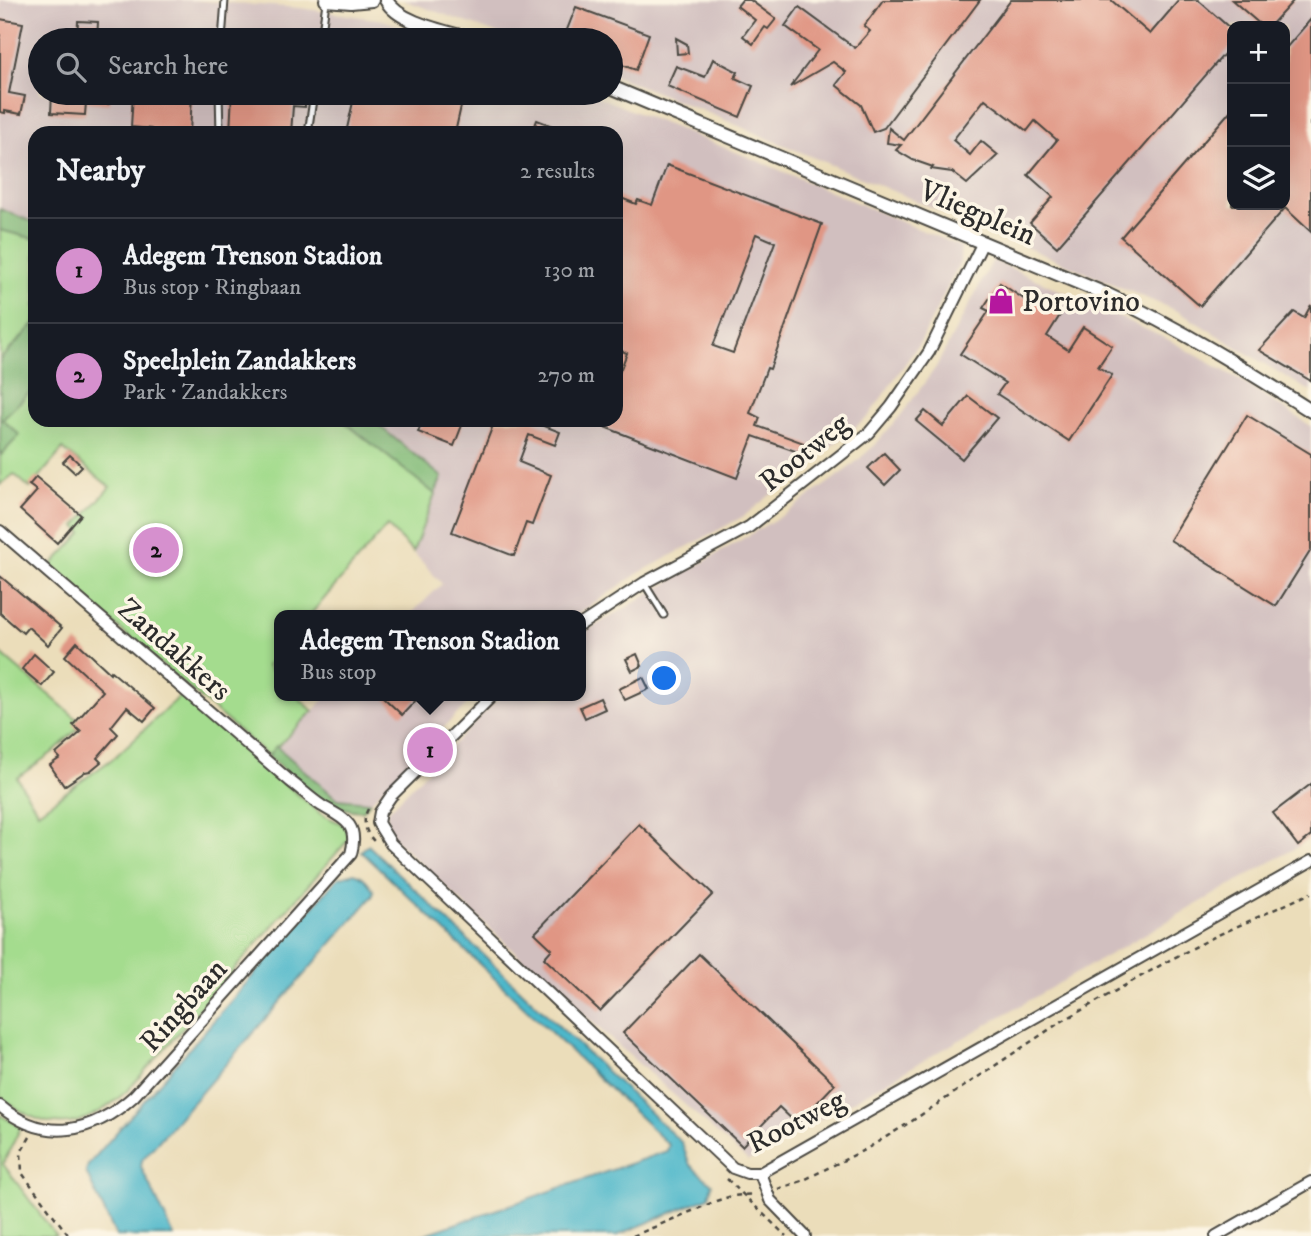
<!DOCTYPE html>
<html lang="en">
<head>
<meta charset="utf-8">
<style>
  body { margin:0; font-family:"IM FELL DW Pica",serif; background:#20242c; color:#f1f3f6 }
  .controls { position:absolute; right:21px; top:21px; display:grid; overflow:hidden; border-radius:14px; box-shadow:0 7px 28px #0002 }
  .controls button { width:63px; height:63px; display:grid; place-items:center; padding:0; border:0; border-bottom:2px solid #363941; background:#171b24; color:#f1f3f6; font:35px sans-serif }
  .you { position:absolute; left:665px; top:679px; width:24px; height:24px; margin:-18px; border:5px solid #fff; border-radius:50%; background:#1a73e8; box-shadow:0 0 0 10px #1a73e833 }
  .badge { display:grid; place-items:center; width:46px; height:46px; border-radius:50%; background:#d690ce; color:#111; font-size:23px; font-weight:700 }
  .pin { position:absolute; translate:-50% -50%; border:4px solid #fff; box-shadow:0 2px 7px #0006 }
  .popup { position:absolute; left:274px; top:610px; width:312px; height:91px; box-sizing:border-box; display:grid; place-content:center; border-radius:14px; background:#171b24; filter:drop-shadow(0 2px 5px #0005); font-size:23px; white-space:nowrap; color:#9ea1a6 }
  .popup b { font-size:26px; color:#f1f3f6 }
  .popup::after { content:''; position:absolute; left:50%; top:100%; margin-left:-14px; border:14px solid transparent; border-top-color:#171b24 }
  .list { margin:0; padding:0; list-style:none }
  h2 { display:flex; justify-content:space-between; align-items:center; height:91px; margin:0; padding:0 28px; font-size:30px }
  h2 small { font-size:23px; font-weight:400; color:#9ea1a6 }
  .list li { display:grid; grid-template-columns:46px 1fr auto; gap:21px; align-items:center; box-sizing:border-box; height:105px; padding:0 28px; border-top:2px solid #363941 }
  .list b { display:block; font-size:26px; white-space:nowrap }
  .list p { margin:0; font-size:23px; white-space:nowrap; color:#9ea1a6 }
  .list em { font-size:23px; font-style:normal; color:#9ea1a6 }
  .icon { flex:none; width:38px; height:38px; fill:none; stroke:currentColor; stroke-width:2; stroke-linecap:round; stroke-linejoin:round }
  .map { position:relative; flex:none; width:1311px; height:1236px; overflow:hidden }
  .search { position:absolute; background:#171b24; box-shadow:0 7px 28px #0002; left:28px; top:28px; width:595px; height:77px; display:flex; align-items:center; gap:18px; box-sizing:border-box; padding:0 24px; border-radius:38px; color:#9ea1a6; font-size:26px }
  .panel { position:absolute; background:#171b24; box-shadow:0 7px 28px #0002; left:28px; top:126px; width:595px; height:301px; border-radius:21px }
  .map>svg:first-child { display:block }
  .industrial { fill:#d1bfbf; fill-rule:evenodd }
  .green { fill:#a4dc8e; stroke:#68845c; stroke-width:2 }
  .forest { fill:#83bc79; stroke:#577452; stroke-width:2 }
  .water { fill:#4db7ca; stroke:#3c717a; stroke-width:2 }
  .building { fill:#e09684; fill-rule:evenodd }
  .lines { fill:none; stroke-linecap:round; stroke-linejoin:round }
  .service-casing { stroke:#484640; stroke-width:9 }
  .minor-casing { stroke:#484640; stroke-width:14 }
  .tertiary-casing { stroke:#484640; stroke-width:16 }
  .path { stroke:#484640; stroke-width:2.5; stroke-dasharray:5 5; stroke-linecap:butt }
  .service { stroke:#fff; stroke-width:5 }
  .minor { stroke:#fff; stroke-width:10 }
  .tertiary { stroke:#fff; stroke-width:12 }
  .labels { text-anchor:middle; stroke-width:7; stroke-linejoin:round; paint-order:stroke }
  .street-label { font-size:30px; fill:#2b2b2b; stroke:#fcf5e5 }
  .poi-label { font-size:30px; fill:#2b2b2b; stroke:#fcf5e5; text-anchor:start }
</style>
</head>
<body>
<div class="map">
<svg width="1311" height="1236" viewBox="0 0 1311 1236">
  <rect width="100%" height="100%" fill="#fcf5e5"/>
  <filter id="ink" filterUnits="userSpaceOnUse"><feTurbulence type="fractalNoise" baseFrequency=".0143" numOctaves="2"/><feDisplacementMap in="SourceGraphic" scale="14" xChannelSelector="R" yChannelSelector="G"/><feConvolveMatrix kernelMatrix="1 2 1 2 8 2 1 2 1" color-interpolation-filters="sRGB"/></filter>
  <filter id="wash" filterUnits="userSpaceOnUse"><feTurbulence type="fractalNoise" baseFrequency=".00686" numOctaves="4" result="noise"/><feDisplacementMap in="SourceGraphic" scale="28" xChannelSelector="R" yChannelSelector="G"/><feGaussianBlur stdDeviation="1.57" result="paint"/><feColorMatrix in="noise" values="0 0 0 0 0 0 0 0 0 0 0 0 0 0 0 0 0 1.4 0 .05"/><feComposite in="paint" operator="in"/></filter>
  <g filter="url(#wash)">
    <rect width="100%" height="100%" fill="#ebddba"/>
    <g class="industrial">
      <path d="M0 0H191L300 8 382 20 441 40H40V93H588L763 163 961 247 960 262 921 341 868 417 744 516 637 574 577 615H410L442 584 413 552 442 477 372 420H616V133H35V223L0 209Z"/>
      <path d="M403 0H1311V392L1179 312 708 113 611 74V40H516ZM1232 26H1285V205H1232Z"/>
      <path d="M993 260 1169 340 1237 378 1311 426V837L1299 846 748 1161 547 982 387 832V812L501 696H580L581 634 788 512 850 467 874 446 901 415 936 367Z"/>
      <path d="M328 696H475L370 802 337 799 276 746Z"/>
    </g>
    <g class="green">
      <path d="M0 230 35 239V323L0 360Z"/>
      <path d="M35 387V420H342L435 494 413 552 387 526 310 615H280L279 651 267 666 279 678 280 696H297L313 711 268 756 49 568 82 533 76 526 110 487 63 449 30 488 14 474 0 485V456L19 435 2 419Z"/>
      <path d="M0 653 83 724 53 752 17 778 38 812 115 757 181 695 322 815 345 825 349 839 128 1090C83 1131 48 1136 0 1096Z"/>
      <path d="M0 1115 21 1127 3 1164 56 1236H0Z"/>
    </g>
    <g class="forest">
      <path d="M0 209 35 223V239L0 230Z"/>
      <path d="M35 323V387L2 419 20 435 0 456V360Z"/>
      <path d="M342 420H372L442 477 435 494Z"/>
      <path d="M276 746 337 799 370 802 363 811C323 811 295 780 268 756Z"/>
    </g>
    <g class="water">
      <path d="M368 845 682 1143 690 1165 712 1184 709 1197 616 1236H420L667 1151 669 1145 361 851Z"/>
      <path d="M354 873C363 875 370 884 374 892L372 897 142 1160 141 1167 174 1236H116L89 1179 86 1172 88 1165 338 878Z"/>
    </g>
    <g id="blocks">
      <g class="building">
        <path d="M742 0H750L776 19 768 29 765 27 753 44 743 36 755 20 737 6Z"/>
        <path d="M883 0H980L884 128 873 132 861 105 836 85 846 72 833 62 790 87 818 50 785 26 799 7 855 48 870 31 864 26Z"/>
        <path d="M1011 0H1111L1150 34 1179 0H1198L1232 30V45L1057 247 1030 223 1053 197 1028 175 1057 140 1035 121 1027 131 985 99 953 140 970 155 981 141 998 155 967 184 952 172 931 169 933 167 913 160 896 150 901 145 887 143 889 128 904 140Z"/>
        <path d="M1232 0H1294L1270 26H1262Z"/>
        <path d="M576 7 649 34 636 70 611 61V40H563Z"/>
        <path d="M0 19 23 23 9 93 25 96 21 114 5 111V113L0 112Z"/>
        <path d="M1311 19V232L1285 208 1200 306 1121 237 1232 109V205H1285V49Z"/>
        <path d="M78 21 98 22 97 40H77Z"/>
        <path d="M676 38 687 44 688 53 677 54Z"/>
        <path d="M713 59 738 72 735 78 753 86 740 117 667 86 676 66 705 77Z"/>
        <path d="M52 93H110L109 104 86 102 85 115 51 113Z"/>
        <path d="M133 93H192L190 133H151V129L131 127Z"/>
        <path d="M232 93H305V107L293 106 291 133H230Z"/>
        <path d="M355 93H381L403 97 404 93H464L455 133H346Z"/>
        <path d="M537 120 568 132V133H532Z"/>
        <path d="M667 165 822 224 770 369 767 368 750 413 760 418 757 426 812 446 809 456 753 436 737 478 589 421 616 420V381L627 353 616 349V196L636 204 638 200 652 205ZM756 234 775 242 733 353 713 346Z"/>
        <path d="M1000 283 1024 299 1029 291 1062 312 1047 336 1068 350 1083 327 1112 346 1098 367 1112 375 1069 441 997 394 1005 383 960 354 989 311 983 308Z"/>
        <path d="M1311 305V381L1259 350 1294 312 1304 318Z"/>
        <path d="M968 396 997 418 962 459 916 421 925 411 943 426Z"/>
        <path d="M1247 415 1311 454V550L1276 606 1170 540Z"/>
        <path d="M423 420H464L454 446 418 432Z"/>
        <path d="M495 420H535L534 422 560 432 555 445 529 435 519 462 551 475 532 525 526 523 514 556 452 532Z"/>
        <path d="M884 453 900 470 885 485 868 468Z"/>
        <path d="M70 455 82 466 75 473 63 462Z"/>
        <path d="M36 477 81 515 57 543 20 510 37 491 29 485Z"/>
        <path d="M0 576 62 628 48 645 28 627 23 633 0 613Z"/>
        <path d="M77 642 110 673 111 671 155 708 144 721 127 707 111 727 118 734 97 758 101 762 90 771 85 772 64 786 50 765 60 758 56 754 81 732 73 725 103 691 65 656Z"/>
        <path d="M34 654 54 672 42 686 22 669Z"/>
        <path d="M637 654 642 666 632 671 626 659Z"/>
        <path d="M643 677 649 689 625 700 619 689Z"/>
        <path d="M382 696H420L402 715Z"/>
        <path d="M600 698 605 709 585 718 580 707Z"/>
        <path d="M1311 784V836L1298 846 1273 813Z"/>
        <path d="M639 824 713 894 600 1011 544 958 552 949 535 933Z"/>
        <path d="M699 954 835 1084 797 1124 779 1107 742 1146 623 1033Z"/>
      </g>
    </g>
  </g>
  <g filter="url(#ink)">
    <use href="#blocks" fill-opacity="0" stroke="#484640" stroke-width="2"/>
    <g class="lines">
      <g class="service-casing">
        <g id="service">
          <path d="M222 40 225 0"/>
          <path d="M321 40 326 2"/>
          <path d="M219 93 220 133"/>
          <path d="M308 133 314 93"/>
          <path d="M644 583 664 615"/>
        </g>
      </g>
      <g class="minor-casing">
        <g id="minor">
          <path d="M0 531 290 781C301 789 311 799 322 806 345 819 359 824 351 854L134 1096C93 1133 45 1144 0 1106"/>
          <path d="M580 625 644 583 749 527 869 433 891 407 929 352 983 242"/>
          <path d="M492 696 391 796 380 812 378 823 391 844 733 1168 747 1173H760L1311 861"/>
          <path d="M760 1173 770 1200 805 1236"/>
          <path d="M1216 1236 1311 1182"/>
        </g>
      </g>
      <g class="tertiary-casing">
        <g id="tertiary">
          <path d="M326 0 351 2 372 0"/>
          <path d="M386 0C399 24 449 32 474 40"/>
          <path d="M611 87 1108 295C1179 328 1245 369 1311 411"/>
        </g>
      </g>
      <g class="path">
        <path d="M368 809C361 822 366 834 376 843"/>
        <path d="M30 1137 21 1152 22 1173 69 1236"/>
        <path d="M727 1179 786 1236"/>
        <path d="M778 1189 802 1181 868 1148 912 1121 1059 1023 1168 961 1216 936 1311 893"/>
        <path d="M633 1236 716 1201 732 1196 755 1194"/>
      </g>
      <use href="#service" class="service"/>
      <use href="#minor" class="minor"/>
      <use href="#tertiary" class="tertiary"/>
    </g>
  </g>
  <defs>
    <g id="shop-bare" transform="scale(2.1)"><path d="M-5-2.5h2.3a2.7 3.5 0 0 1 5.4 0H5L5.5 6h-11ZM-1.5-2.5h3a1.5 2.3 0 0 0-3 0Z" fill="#b5179e" stroke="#fcf5e5" stroke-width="2.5" paint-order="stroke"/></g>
  </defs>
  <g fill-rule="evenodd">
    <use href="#shop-bare" x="1001" y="301"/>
  </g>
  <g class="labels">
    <g class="street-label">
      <text transform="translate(978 212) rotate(23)" y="10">Vliegplein</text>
      <text transform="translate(804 452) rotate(-39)" y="10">Rootweg</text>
      <text transform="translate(175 649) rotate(41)" y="10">Zandakkers</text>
      <text transform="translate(183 1005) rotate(-48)" y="10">Ringbaan</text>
      <text transform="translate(796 1121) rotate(-27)" y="10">Rootweg</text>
    </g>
    <g class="poi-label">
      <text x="1022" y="311">Portovino</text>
    </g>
  </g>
</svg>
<div class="controls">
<button>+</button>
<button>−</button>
<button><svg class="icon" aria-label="layers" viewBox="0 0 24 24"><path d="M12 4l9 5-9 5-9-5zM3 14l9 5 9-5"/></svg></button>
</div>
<div class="you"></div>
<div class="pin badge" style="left:430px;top:750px">1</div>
<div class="popup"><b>Adegem Trenson Stadion</b>Bus stop</div>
<div class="pin badge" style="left:156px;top:550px">2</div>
<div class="search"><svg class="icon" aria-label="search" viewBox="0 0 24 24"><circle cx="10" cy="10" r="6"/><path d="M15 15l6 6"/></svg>Search here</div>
<section class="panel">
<h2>Nearby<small>2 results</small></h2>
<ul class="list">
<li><span class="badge">1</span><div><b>Adegem Trenson Stadion</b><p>Bus stop · Ringbaan</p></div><em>130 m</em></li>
<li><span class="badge">2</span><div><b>Speelplein Zandakkers</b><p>Park · Zandakkers</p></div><em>270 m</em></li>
</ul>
</section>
</div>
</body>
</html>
